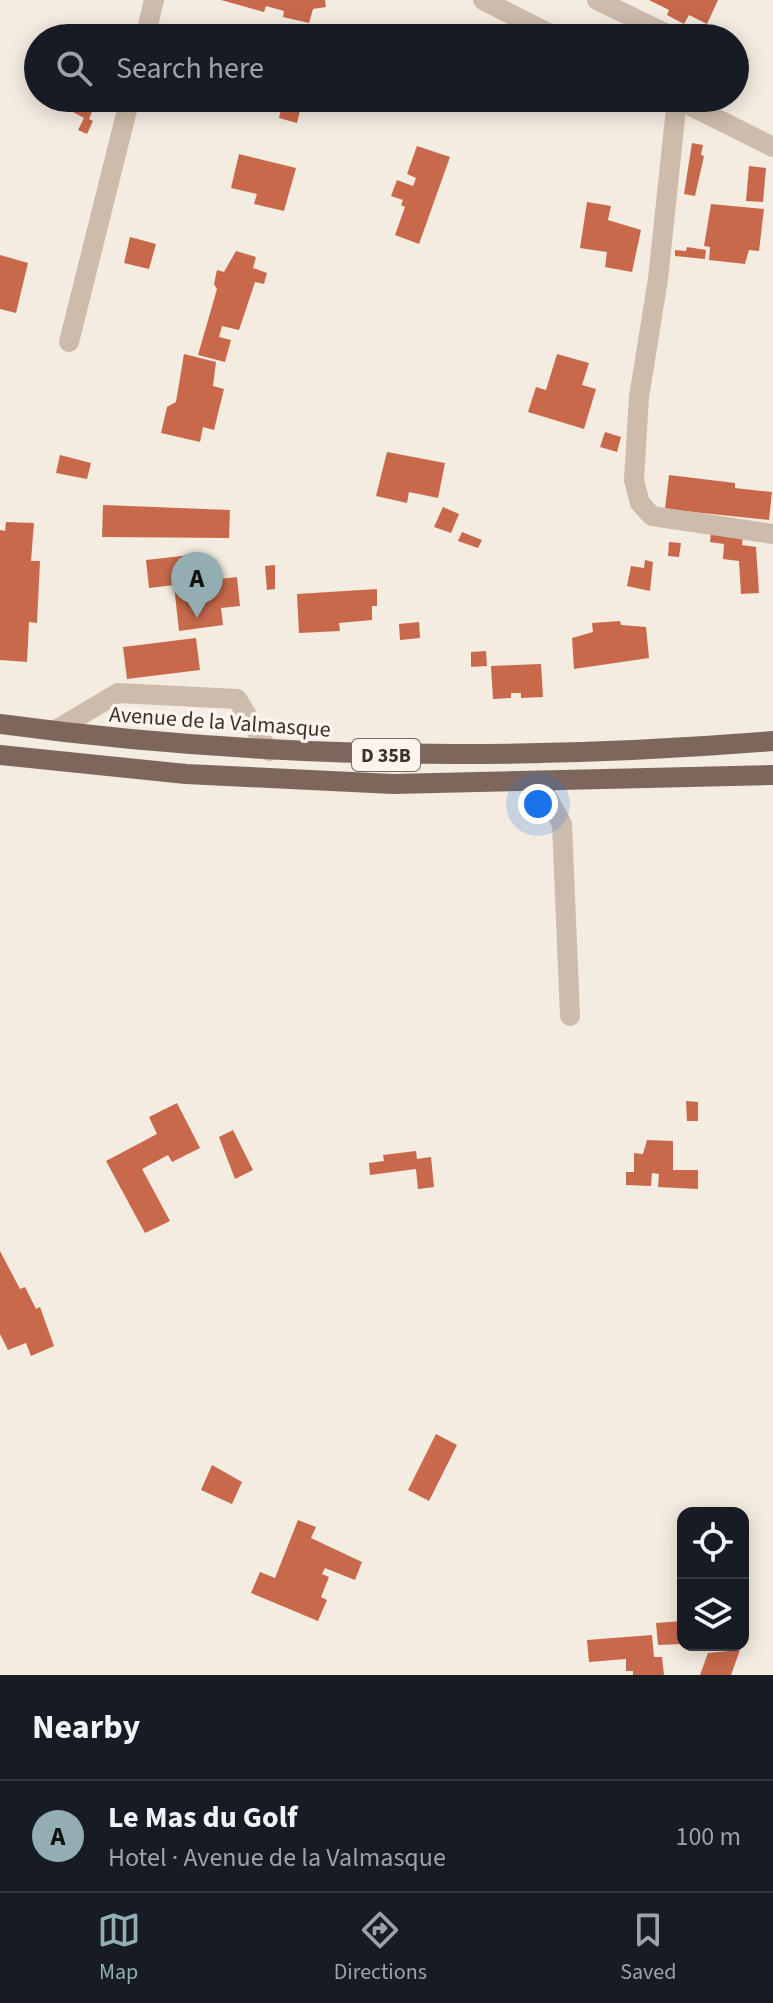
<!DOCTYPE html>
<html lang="en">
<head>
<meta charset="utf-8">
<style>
  body { margin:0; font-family:"Source Sans 3",sans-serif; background:#242831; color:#f1f3f6 }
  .controls { position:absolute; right:24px; bottom:24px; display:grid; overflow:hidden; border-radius:16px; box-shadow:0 4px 20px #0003 }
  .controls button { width:72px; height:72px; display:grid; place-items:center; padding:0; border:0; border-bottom:2px solid #363941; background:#171b24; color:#f1f3f6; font:40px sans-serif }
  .you { position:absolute; left:538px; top:804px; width:28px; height:28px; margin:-20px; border:6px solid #fff; border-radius:50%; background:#1a73e8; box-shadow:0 0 0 12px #1a73e833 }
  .badge { display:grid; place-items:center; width:52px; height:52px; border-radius:50%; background:#92aeb2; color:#111; font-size:26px; font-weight:700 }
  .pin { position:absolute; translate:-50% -66px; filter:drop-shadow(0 2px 4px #0008) }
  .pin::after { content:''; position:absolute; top:42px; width:28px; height:24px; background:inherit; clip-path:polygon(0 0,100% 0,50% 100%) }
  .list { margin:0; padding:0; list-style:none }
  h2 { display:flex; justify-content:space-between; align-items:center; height:104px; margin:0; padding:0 32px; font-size:34px }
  h2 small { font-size:26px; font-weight:400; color:#9ea1a6 }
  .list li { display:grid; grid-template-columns:52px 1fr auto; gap:24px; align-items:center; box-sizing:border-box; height:112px; padding:0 32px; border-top:2px solid #363941 }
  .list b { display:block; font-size:30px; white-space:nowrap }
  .list p { margin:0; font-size:26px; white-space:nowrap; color:#9ea1a6 }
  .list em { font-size:26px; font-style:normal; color:#9ea1a6 }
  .icon { flex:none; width:44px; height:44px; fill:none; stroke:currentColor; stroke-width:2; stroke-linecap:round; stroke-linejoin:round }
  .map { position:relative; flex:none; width:773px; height:1675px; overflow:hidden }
  .search { position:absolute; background:#171b24; box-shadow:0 4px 20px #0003; left:24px; right:24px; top:24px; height:88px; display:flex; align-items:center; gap:20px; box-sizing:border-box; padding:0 28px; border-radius:44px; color:#9ea1a6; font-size:30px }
  .sheet { height:216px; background:#171b24 }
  nav { display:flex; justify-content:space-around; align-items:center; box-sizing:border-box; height:112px; border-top:2px solid #363941; background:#171b24; font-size:22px; color:#9ea1a6 }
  nav a { display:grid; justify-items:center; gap:4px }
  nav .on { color:#92aeb2 }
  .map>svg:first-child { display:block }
  .building { fill:#c8694b }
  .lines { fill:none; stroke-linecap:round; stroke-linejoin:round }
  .minor { stroke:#cdbbac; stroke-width:20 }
  .major { stroke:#7d675c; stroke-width:20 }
  .labels { text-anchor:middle; stroke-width:7; stroke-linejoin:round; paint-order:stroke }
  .shield { fill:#fbf5ee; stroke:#756b66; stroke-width:2 }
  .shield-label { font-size:20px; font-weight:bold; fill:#3b302b }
  .street-label { font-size:22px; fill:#3b302b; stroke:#fbf5ee }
</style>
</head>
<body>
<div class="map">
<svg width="773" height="1675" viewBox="0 0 773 1675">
  <rect width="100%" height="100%" fill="#f4ebe1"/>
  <g class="building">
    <path d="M221 0H325L326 7 313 9 309 23 283 17 284 11 266 6 264 12Z"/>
    <path d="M649 0H718L707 24 689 15 684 24 667 15 669 10Z"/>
    <path d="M47 98 97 100 89 119 93 121 87 134 78 130 84 118Z"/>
    <path d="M260 98H303L297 123 279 118 281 109 259 104Z"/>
    <path d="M692 143 703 145 701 155 704 156 695 196 684 194Z"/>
    <path d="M417 146 450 157 419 244 395 235 405 207 401 205 403 200 391 196 397 180 413 186 416 178 407 174Z"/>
    <path d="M239 154 296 168 284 211 254 204 257 194 231 188Z"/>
    <path d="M749 166 766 168 763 202 746 201Z"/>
    <path d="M587 202 611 206 608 220 641 230 632 272 605 267 607 252 580 248Z"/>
    <path d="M711 204 764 209 759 251 749 250 745 264 709 260 710 247 704 246Z"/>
    <path d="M130 237 156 244 149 269 124 263Z"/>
    <path d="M687 247 706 250 705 259 675 256V250L686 251Z"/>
    <path d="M236 251 256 257 253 268 267 273 264 284 255 282 239 330 222 326 219 337 231 340 225 362 198 355 217 289 214 284 217 270 224 272Z"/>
    <path d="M0 255 28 263 16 313 0 309Z"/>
    <path d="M184 354 216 362 213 386 224 389 214 430 203 427 200 442 161 433 167 407 176 402Z"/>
    <path d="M557 354 589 363 582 385 596 389 584 429 528 412 536 387 546 390Z"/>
    <path d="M605 432 621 437 617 452 600 447Z"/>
    <path d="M387 452 445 463 438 498 409 492 407 503 376 496Z"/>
    <path d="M60 455 91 463 87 479 56 473Z"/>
    <path d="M669 475 735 483V488L772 492 769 520 665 509Z"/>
    <path d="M103 505 230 510 229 538 102 537Z"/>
    <path d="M443 507 459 514 451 533 434 527Z"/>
    <path d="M6 522 34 523 31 561H40L37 623 29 622 27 662 0 660V530L5 531Z"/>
    <path d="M462 532 482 540 478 548 458 541Z"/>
    <path d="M711 532 743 536 742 545 756 547 759 593 741 594 739 561 723 559 724 544 710 542Z"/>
    <path d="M669 542 681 543 679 557 668 556Z"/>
    <path d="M200 554 203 581 237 577 240 606 221 608 223 625 179 631 174 585 149 588 146 560Z"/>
    <path d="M645 560 653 562 650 591 627 586 631 566 644 568Z"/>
    <path d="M275 565V589L267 590 265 566Z"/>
    <path d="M377 589V606H372V620L339 623 340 631 299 633 297 594Z"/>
    <path d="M620 621 621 625 646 627 649 658 574 669 572 638 593 632 592 623Z"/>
    <path d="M419 622 420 638 400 640 399 624Z"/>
    <path d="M196 638 200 670 127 679 123 647Z"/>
    <path d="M486 651 487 666 471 667V652Z"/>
    <path d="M541 664 543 697 521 698V693H511V698L493 699 491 666Z"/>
    <path d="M686 1101 698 1102V1121H687Z"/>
    <path d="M177 1103 200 1148 172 1162 168 1155 142 1169 170 1221 145 1233 106 1161 157 1134 149 1117Z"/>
    <path d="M233 1130 253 1170 235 1179 219 1137Z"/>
    <path d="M647 1140 673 1141V1170H698V1189L658 1187 659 1174 652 1173 651 1186 626 1185V1172H634V1153L643 1154Z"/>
    <path d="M416 1151 417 1159 431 1157 434 1187 418 1189 416 1169 370 1175 369 1163 384 1161 383 1155Z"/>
    <path d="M0 1251 20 1289 25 1287 36 1309 40 1307 54 1346 31 1356 26 1343 8 1350 0 1334Z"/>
    <path d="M436 1434 457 1445 429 1501 408 1490Z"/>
    <path d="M212 1465 242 1482 232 1504 201 1490Z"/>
    <path d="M298 1520 316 1527 311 1538 362 1562 355 1580 325 1568 322 1574 329 1577 321 1597 327 1600 318 1621 251 1593 260 1572 275 1578Z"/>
    <path d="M683 1621V1644L658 1645 656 1623Z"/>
    <path d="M652 1635 654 1657H662L664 1675H633V1671H626V1659L589 1662 587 1640Z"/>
    <path d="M740 1650 731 1675H700L708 1653Z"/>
  </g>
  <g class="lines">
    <g class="minor">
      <path d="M483 0 558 38"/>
      <path d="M597 0 675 38"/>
      <path d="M145 38 154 0"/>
      <path d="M675 98 773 147"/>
      <path d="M677 99 658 279 639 397 634 480 640 503 652 516 773 534"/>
      <path d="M69 342 130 98"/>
      <path d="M54 731 118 693 237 699 269 751"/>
      <path d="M544 782 545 793 562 824 570 1016"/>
    </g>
    <g class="major">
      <path d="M0 724C257 759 514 762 773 741"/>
      <path d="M0 755 186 774 393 784 773 775"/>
    </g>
  </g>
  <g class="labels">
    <rect class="shield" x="352" y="739" width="68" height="32" rx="6"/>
    <g class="shield-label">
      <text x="386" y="762">D 35B</text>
    </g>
    <g class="street-label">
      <text transform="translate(220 721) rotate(4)" y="8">Avenue de la Valmasque</text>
    </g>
  </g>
</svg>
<div class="controls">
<button><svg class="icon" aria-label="locate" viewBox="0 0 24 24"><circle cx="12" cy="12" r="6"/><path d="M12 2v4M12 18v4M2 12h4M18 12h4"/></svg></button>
<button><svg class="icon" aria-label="layers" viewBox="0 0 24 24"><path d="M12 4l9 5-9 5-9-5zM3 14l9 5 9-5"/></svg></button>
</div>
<div class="you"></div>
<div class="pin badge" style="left:197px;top:618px">A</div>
<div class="search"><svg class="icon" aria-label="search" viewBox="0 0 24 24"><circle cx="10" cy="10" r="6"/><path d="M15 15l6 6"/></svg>Search here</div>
</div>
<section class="sheet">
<h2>Nearby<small></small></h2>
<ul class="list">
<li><span class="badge">A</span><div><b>Le Mas du Golf</b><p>Hotel · Avenue de la Valmasque</p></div><em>100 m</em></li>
</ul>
</section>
<nav>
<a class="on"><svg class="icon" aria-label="map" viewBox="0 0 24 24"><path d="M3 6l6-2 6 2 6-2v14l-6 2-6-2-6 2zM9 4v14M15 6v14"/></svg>Map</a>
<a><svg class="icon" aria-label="directions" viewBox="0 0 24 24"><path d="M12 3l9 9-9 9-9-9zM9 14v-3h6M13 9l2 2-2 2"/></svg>Directions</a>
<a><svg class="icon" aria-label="saved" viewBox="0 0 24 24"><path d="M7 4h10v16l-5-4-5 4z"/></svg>Saved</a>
</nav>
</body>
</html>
